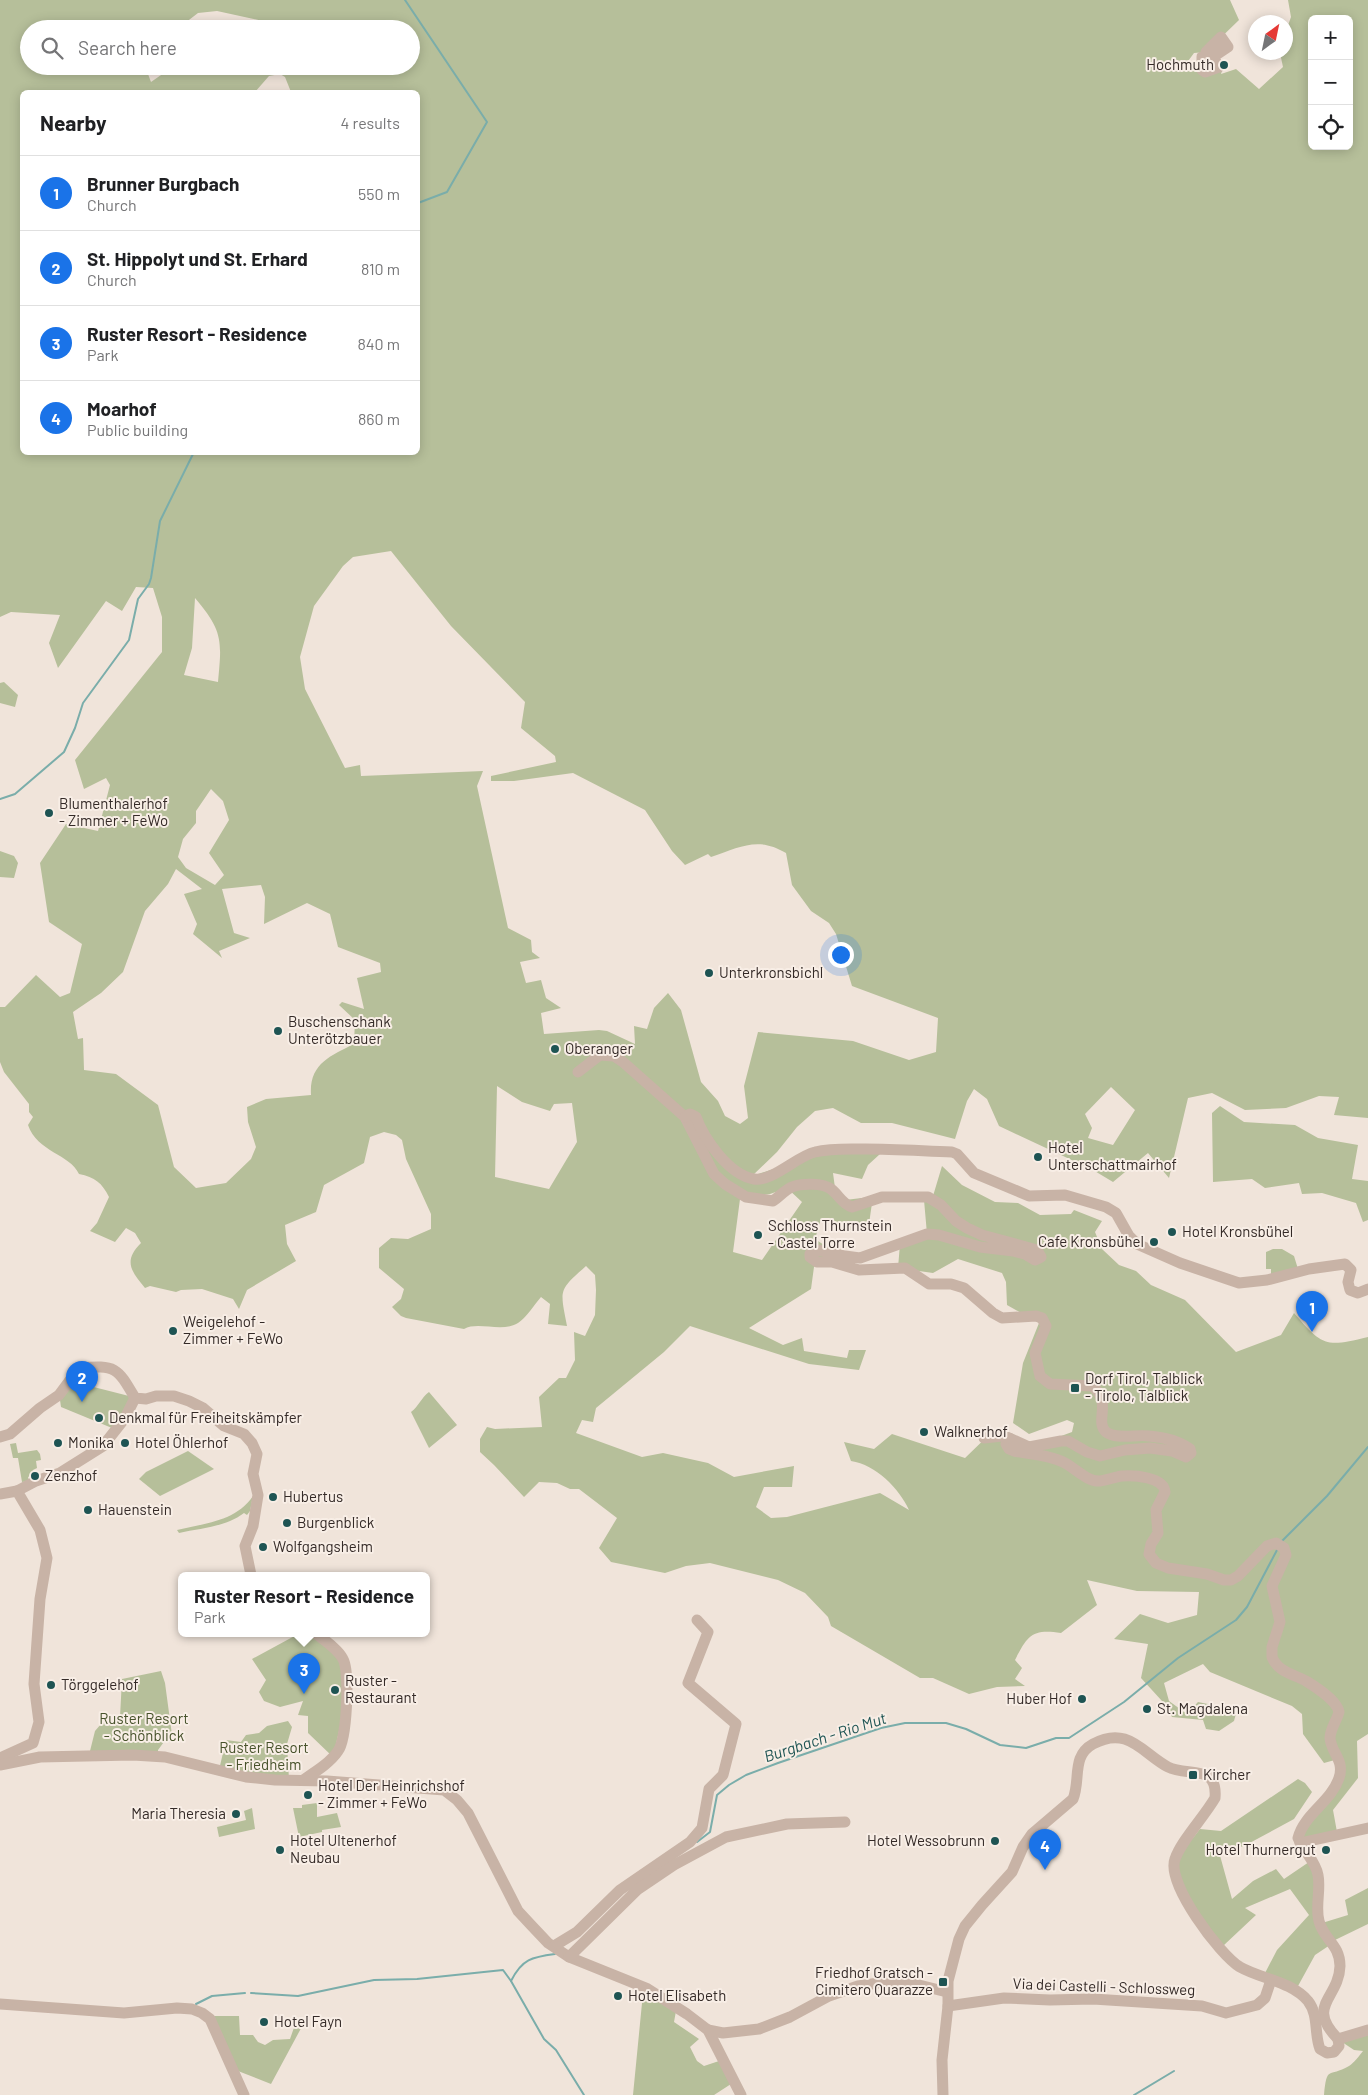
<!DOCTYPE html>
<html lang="en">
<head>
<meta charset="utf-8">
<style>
  body { margin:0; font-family:Barlow,sans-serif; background:#f6f6f6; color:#202124 }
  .controls { position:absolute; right:15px; top:15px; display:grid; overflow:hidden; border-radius:8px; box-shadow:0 2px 12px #0003 }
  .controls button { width:45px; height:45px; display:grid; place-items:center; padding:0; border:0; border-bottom:1px solid #e0e0e0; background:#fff; color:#202124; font:25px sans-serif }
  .compass { position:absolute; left:1248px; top:15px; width:45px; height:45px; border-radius:50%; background:#fff; box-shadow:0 2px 12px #0003; rotate:33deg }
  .you { position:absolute; left:840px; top:954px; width:18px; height:18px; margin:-12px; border:4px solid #fff; border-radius:50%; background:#1a73e8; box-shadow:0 0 0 8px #1a73e833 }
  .badge { display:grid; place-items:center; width:32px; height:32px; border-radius:50%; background:#1a73e8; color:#fff; font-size:16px; font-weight:700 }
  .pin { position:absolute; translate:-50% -41px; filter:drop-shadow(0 1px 2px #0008) }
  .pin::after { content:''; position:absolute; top:26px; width:18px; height:15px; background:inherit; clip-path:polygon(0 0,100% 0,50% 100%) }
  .popup { position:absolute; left:178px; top:1572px; width:252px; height:65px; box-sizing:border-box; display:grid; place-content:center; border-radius:8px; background:#fff; filter:drop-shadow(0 1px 4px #0005); font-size:16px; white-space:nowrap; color:#757577 }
  .popup b { font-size:19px; color:#202124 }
  .popup::after { content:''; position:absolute; left:50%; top:100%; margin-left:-10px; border:10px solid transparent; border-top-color:#fff }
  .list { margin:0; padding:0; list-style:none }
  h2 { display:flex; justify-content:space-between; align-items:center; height:65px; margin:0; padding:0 20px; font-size:21px }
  h2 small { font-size:16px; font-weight:400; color:#757577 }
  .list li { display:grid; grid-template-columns:32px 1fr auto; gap:15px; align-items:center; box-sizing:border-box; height:75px; padding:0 20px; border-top:1px solid #e0e0e0 }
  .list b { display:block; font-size:19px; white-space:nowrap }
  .list p { margin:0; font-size:16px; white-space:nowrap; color:#757577 }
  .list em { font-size:16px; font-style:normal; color:#757577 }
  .icon { flex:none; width:28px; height:28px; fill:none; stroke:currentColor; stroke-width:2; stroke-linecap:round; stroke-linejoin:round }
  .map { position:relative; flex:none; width:1368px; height:2095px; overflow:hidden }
  .search { position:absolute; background:#fff; box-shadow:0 2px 12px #0003; left:20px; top:20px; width:400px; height:55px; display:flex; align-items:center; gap:12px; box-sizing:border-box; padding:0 18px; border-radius:28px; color:#757577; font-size:19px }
  .panel { position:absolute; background:#fff; box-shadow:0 2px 12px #0003; left:20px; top:90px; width:400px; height:365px; border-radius:8px }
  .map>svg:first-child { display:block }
  .green { fill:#b6bf9a; fill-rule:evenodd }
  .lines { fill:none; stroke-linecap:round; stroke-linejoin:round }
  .stream { stroke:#7aadaa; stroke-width:2 }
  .minor { stroke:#c8b3a6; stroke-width:11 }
  .poi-dot { fill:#1e5453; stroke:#f8eee6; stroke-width:2 }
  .labels { text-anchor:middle; stroke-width:4; stroke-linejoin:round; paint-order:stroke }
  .poi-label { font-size:15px; fill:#342a27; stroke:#f8eee6; text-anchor:start }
  .park-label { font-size:15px; fill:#47522b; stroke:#f8eee6 }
  .street-label { font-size:15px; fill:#342a27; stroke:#f8eee6 }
  .water-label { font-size:16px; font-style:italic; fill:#1e5453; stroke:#f8eee6 }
</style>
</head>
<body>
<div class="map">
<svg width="1368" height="2095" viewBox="0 0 1368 2095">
  <rect width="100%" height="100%" fill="#f0e4da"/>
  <g class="green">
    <path d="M0 0H1230L1239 20 1206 52 1194 53 1183 68 1202 65 1222 71 1221 74 1236 69 1259 89 1283 67 1280 53 1286 52V31L1291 17 1288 0H1368V1118L1334 1115 1339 1097 1319 1096 1286 1108 1245 1110 1212 1093 1188 1098 1169 1178 1148 1153 1113 1182 1093 1170 999 1126 987 1099 974 1089 967 1101 955 1139 892 1123H861L833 1108 815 1111 797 1127 777 1152 752 1176 804 1159 834 1153 880 1154 868 1165 862 1179 833 1173 835 1188 845 1200 870 1197 872 1203 868 1231H853L821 1219 815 1239 830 1249 814 1267 811 1289 749 1328 783 1345 802 1338 804 1351 847 1358 849 1350H866L859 1370 809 1364 690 1326 664 1352 596 1408 593 1422 582 1420 576 1433 642 1457 663 1453 708 1463 734 1477 794 1466 792 1487H764L756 1507 771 1518 787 1517 880 1493 909 1510C899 1488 876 1465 851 1461L844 1442 874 1449 892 1434 965 1458 996 1428 1013 1434 1029 1444 1053 1439 1072 1432 1074 1423 1067 1420 1029 1434 1013 1423 1023 1363 1039 1323 1007 1305 1006 1282 1002 1273 958 1259 933 1273 898 1268 900 1244 927 1234 924 1200 933 1196 942 1166 962 1185 995 1202 1018 1203 1040 1215 1071 1214 1074 1210 1102 1221 1095 1232 1102 1249 1119 1265 1136 1271 1151 1285 1185 1300 1236 1352 1281 1335 1294 1313C1323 1347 1326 1347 1368 1337V1734L1357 1741 1358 1778 1333 1810 1337 1832 1303 1840V1830L1340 1787 1342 1758 1324 1763 1303 1734 1302 1714 1292 1706 1210 1672 1203 1664 1164 1683 1169 1701 1187 1714 1198 1702 1237 1710 1234 1721 1219 1731 1206 1729 1203 1720 1172 1717 1162 1701 1141 1678 1148 1644 1114 1639 1140 1614 1168 1623 1197 1615 1199 1592 1137 1591 1087 1580 1097 1605 1061 1633C1032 1629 1028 1635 1015 1660L1022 1668 1015 1679 1025 1686 997 1687 969 1694 933 1678H920L831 1626 828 1617 805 1593 778 1580 710 1563 686 1566 665 1573 611 1562 599 1548 617 1518 579 1489H570L557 1483 539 1482 524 1497 494 1465 480 1452V1439L487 1427 495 1429 542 1427 539 1397 559 1378H566L575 1360 574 1332 585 1336 595 1315 596 1290 595 1275 586 1266C558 1291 560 1289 567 1326L548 1324 550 1304 541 1297C534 1305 526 1318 518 1323 502 1333 478 1321 464 1329L406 1318 401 1316 392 1307 401 1299 404 1289 379 1268V1248L391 1238 408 1239 431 1229V1214L406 1159 402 1140 396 1135 384 1132 370 1137 364 1163 324 1185 316 1212 285 1225 287 1244 296 1261 247 1290 239 1309 233 1299 202 1289 181 1290 176 1292 150 1286 145 1288C131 1271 123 1261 141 1243L135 1233 126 1228 115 1242 90 1231 97 1223 109 1197C102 1183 95 1177 79 1174 70 1154 37 1152 28 1125L33 1117 29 1112V1104L4 1072 0 1062V1007H5L36 975 60 997 70 993 82 944 49 922 40 863 66 824 98 831 110 785 106 778 84 789 75 760 162 652V617L153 588 136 587 122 611 106 601 58 668 49 643 60 615 11 612 0 617ZM217 11 281 25V29H411V66H174L151 82 145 66H29V29H184L185 23 198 13ZM1312 19H1349V146H1312ZM280 74 285 77 291 92H418V452H22V92H255L269 76ZM391 551 451 626 525 702 521 728 555 756 556 762 491 776V781H514L573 773 645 810 672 851 685 865 708 854 711 857C740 847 758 836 786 853L792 885 811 911 829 923 836 934 852 986 938 1018 936 1052 909 1060 853 1041 758 1032 744 1086 748 1118 740 1124 725 1116 718 1101 701 1082 681 1010 668 993 654 1008 647 1029 634 1026 635 1044 607 1031 599 1030 544 1034 541 1013 561 1008 546 998 541 980 526 983 520 962 540 958 532 952 531 940 508 928 477 786 483 771 361 776 360 765 345 768 305 689 300 657 314 606 343 566 353 557ZM195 598C223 631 222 640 218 682L184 675 192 648ZM211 789 223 801 229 820 209 853 224 875 215 885 186 868 178 857 183 839 196 823V811ZM176 869 202 889 184 894 197 924 193 934 222 958 219 951 250 938 234 933 222 889 261 885 265 897 264 924 307 903 330 914 338 947 380 963 381 972 357 978 364 1009 342 1002 339 1005 355 1020 354 1044C330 1056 309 1064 311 1095L266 1099 247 1107 248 1122 256 1147 251 1159 226 1183 196 1188 174 1167 158 1105 116 1074 84 1070 83 1038 78 1039 73 1012 101 993 123 972 145 911 168 884ZM497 1086 522 1102 550 1111 554 1104 572 1103 577 1142 549 1189 495 1177ZM1111 1087 1135 1110 1113 1145 1088 1138 1092 1128 1085 1114ZM787 1188 802 1202 762 1260 733 1252 740 1199 770 1194Z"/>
    <path d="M4 682 18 695 15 707 0 703V683Z"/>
    <path d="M0 851 14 856 18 863 14 878 0 877Z"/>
    <path d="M1220 1106 1244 1122 1295 1125 1318 1138 1358 1145 1352 1179 1368 1181V1220L1363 1222 1356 1203 1322 1193 1302 1194 1299 1183 1265 1188 1252 1179 1213 1182 1212 1113Z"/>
    <path d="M1273 1249H1282L1294 1256 1298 1269 1271 1274V1269H1266V1252Z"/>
    <path d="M74 1382 129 1396 131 1400 112 1428 61 1407 60 1400Z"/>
    <path d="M429 1392 457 1425 429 1448 411 1412C419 1406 421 1398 429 1392Z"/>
    <path d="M16 1443 18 1453 37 1450 40 1454 41 1460 36 1461 37 1468 33 1470 34 1474 28 1477 29 1481 22 1482 18 1458H13L10 1444Z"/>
    <path d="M188 1451 214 1469 160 1496 139 1479 146 1472Z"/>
    <path d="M253 1496 250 1511 247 1515 244 1513C226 1527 201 1528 179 1533L177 1530C205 1523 235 1522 253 1496Z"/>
    <path d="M300 1633H315L341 1656 347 1697 333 1757 308 1733V1716L298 1715 303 1701 280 1707 264 1701 259 1692 266 1680 252 1659Z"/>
    <path d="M161 1671 165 1683 172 1735H169L158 1750V1757L89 1755 95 1731 107 1717H120L122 1679Z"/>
    <path d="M288 1721 292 1727 287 1744 289 1780 219 1770 226 1740 241 1742 246 1735 259 1733 267 1726Z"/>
    <path d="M1298 1779 1305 1783 1312 1792 1294 1819 1244 1846 1219 1852 1232 1899 1253 1881 1276 1869 1284 1879 1309 1862 1316 1875 1317 1925 1330 1945 1315 1955 1298 1986 1264 1975 1277 1950 1309 1915 1290 1889 1245 1908 1256 1915 1223 1946C1208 1928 1172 1886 1178 1861 1180 1853 1194 1837 1200 1829L1221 1831Z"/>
    <path d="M317 1803V1817L337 1813 341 1827 322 1830V1832L299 1837 293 1808H302V1805Z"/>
    <path d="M252 1808 255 1829 219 1837 217 1827 246 1820 244 1811Z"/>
    <path d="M1368 1888V1924L1335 1940 1322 1923 1348 1915 1345 1900Z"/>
    <path d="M643 1993 676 2011 674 2022 699 2039 690 2047 697 2061 704 2066 719 2061 731 2084 714 2095H633Z"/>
    <path d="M214 2016H239L240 2035H253L258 2042 265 2045 273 2040 290 2039 297 2019H306L271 2084 238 2071Z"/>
    <path d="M1368 2033V2095H1324C1327 2065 1328 2078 1349 2066 1354 2063 1359 2056 1363 2051L1354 2050 1342 2042Z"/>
  </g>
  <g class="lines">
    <g class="stream">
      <path d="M405 0 487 122 447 192 418 203"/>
      <path d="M0 799 15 794 64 752 75 728 83 703 129 640 138 599 149 584 151 578 160 521 194 452"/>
      <path d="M1282 1541 1327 1496 1368 1447"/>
      <path d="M697 1842 710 1832 717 1795 729 1785 746 1775 778 1763 881 1728 905 1723H946L966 1729 1000 1745 1026 1748 1056 1738H1069L1124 1702 1178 1658 1236 1620 1247 1607 1277 1550"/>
      <path d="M555 1954C532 1957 522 1959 511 1981L544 2039 556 2050 584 2095"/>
      <path d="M251 1993 298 1996 374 1980 417 1979 503 1970 511 1981"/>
      <path d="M196 2004 212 1996 245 1993"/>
      <path d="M1134 2095 1174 2071"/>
    </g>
    <g class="minor">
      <path d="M1221 37 1228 47 1213 57 1219 67 1205 72 1202 70V57L1207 56 1206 52Z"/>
      <path d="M578 1072 600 1055 614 1056 623 1062 685 1117 714 1174 725 1184 746 1197 773 1201C779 1197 786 1189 792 1187 802 1183 823 1183 831 1189 839 1195 842 1204 852 1207L882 1197H928L941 1205 956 1221 967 1228 982 1235 1037 1250 1041 1257 1035 1260 1025 1254 1013 1251 980 1247 939 1235 927 1234 860 1258 845 1256 819 1250 810 1254V1257L817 1262H832L859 1270 905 1268 929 1284H951L964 1288 993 1313 1002 1318 1036 1316 1042 1318 1046 1326 1035 1353 1040 1376 1050 1384 1092 1386C1113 1402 1094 1421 1106 1432 1116 1440 1137 1434 1149 1436 1162 1437 1179 1441 1190 1449L1191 1453 1186 1457 1172 1451 1150 1448 1125 1450 1100 1456 1087 1452 1068 1441H1061L1029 1447 1009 1438 1006 1444 1009 1449 1014 1451C1029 1454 1049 1455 1063 1462 1074 1467 1087 1482 1100 1481 1107 1480 1115 1477 1122 1476 1134 1475 1164 1477 1165 1492L1156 1510 1158 1533 1151 1544 1149 1554 1156 1563 1168 1568 1207 1574 1224 1580H1231L1238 1576 1267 1546 1276 1543 1284 1548 1286 1555 1272 1586 1280 1622 1272 1647V1657C1278 1672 1293 1674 1306 1681 1316 1687 1337 1701 1339 1712 1337 1720 1330 1729 1330 1738 1331 1753 1345 1760 1339 1778 1331 1802 1304 1814 1298 1838 1303 1850 1316 1862 1318 1875 1321 1890 1315 1906 1319 1921 1323 1939 1340 1944 1340 1966 1339 1999 1305 2005 1338 2039"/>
      <path d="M685 1117 690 1114 696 1117C704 1139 729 1175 754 1179 772 1182 797 1156 815 1152 831 1148 848 1149 865 1149 894 1149 923 1151 952 1152L957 1154 974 1173 1029 1196 1065 1195 1106 1207 1116 1213 1129 1236 1137 1244 1180 1263 1239 1283 1267 1280 1309 1269 1345 1264 1351 1270 1348 1282 1350 1290 1358 1293 1368 1289"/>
      <path d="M0 1437 10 1434 40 1408 59 1395 79 1368C116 1365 117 1367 135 1398L146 1399 156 1396H174L189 1401 203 1408 224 1426 244 1434 252 1443 257 1454 253 1474 258 1495 253 1526 245 1546 251 1575"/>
      <path d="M984 1438 1002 1436 1009 1438"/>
      <path d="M0 1494 17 1491"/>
      <path d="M0 1758 33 1743 39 1722 34 1684 40 1599 47 1558 40 1530 17 1491 36 1481 60 1473 103 1446 125 1418 135 1398"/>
      <path d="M0 1765 40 1757 133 1755 165 1757 246 1777 275 1780 327 1781 444 1790 457 1800 468 1813 518 1911 531 1925 548 1943 569 1957 646 1988 687 2014 708 2030 741 2095"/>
      <path d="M303 1780C315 1772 330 1763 338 1751 347 1739 350 1672 343 1659 338 1649 324 1640 315 1633"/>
      <path d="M1300 1843 1368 1828"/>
      <path d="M554 1946 577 1932 620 1890 690 1842 702 1828 709 1789 723 1775 736 1724 688 1683 708 1632 697 1620"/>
      <path d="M569 1957 637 1890 674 1865 726 1837 787 1824 845 1822"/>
      <path d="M0 2004 124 2013 177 2008 192 2009 202 2013 210 2019 244 2095"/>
      <path d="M948 2006 1004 1998 1050 2000 1093 1999 1202 2006 1226 2013 1257 2005 1265 1998 1271 1980"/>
      <path d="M708 2030 723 2033 759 2029 790 2017 829 1996 858 1986 899 1980 947 1992"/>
      <path d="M1338 2039 1368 2030"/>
      <path d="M943 2095 942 2060 948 2006V1981L959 1939 965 1926 982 1905 1012 1872 1023 1847 1032 1834 1073 1799C1081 1780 1071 1756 1093 1744 1128 1725 1142 1753 1168 1767 1187 1777 1218 1763 1215 1798 1204 1817 1181 1841 1175 1859 1166 1883 1219 1954 1240 1967 1261 1979 1291 1981 1308 2001 1319 2015 1314 2034 1320 2049L1327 2053 1334 2052 1339 2046 1338 2039"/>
    </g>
  </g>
  <g class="poi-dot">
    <circle cx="1224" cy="65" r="5"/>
    <circle cx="49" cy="813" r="5"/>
    <circle cx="709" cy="973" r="5"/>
    <circle cx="278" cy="1031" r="5"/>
    <circle cx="555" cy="1049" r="5"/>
    <circle cx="1038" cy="1157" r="5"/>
    <circle cx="1172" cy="1232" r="5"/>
    <circle cx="758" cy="1235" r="5"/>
    <circle cx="1154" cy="1242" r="5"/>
    <circle cx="173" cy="1331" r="5"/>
    <rect x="1070" y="1383" width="10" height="10" rx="2.5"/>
    <circle cx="99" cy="1418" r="5"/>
    <circle cx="924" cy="1432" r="5"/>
    <circle cx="58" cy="1443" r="5"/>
    <circle cx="125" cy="1443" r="5"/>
    <circle cx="35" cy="1476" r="5"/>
    <circle cx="273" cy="1497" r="5"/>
    <circle cx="88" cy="1510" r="5"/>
    <circle cx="287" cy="1523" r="5"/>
    <circle cx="263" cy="1547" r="5"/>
    <circle cx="51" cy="1685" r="5"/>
    <circle cx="335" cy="1690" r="5"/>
    <circle cx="1082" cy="1699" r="5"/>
    <circle cx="1147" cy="1709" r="5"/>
    <rect x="1188" y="1770" width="10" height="10" rx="2.5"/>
    <circle cx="308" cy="1795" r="5"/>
    <circle cx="236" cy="1814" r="5"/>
    <circle cx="995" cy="1841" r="5"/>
    <circle cx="280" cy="1850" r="5"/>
    <circle cx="1326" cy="1850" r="5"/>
    <rect x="938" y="1977" width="10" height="10" rx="2.5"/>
    <circle cx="618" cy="1996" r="5"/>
    <circle cx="264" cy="2022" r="5"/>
  </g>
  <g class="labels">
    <g class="poi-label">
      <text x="1214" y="70" text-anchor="end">Hochmuth</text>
      <text x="59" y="809">Blumenthalerhof<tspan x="59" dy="17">- Zimmer + FeWo</tspan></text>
      <text x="719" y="978">Unterkronsbichl</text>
      <text x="288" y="1027">Buschenschank<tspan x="288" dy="17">Unterötzbauer</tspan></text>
      <text x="565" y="1054">Oberanger</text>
      <text x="1048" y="1153">Hotel<tspan x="1048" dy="17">Unterschattmairhof</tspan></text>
      <text x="768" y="1231">Schloss Thurnstein<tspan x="768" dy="17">- Castel Torre</tspan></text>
      <text x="1182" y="1237">Hotel Kronsbühel</text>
      <text x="1144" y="1247" text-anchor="end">Cafe Kronsbühel</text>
      <text x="183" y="1327">Weigelehof -<tspan x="183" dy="17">Zimmer + FeWo</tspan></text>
      <text x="1085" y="1384">Dorf Tirol, Talblick<tspan x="1085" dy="17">- Tirolo, Talblick</tspan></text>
      <text x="109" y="1423">Denkmal für Freiheitskämpfer</text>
      <text x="934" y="1437">Walknerhof</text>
      <text x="68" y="1448">Monika</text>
      <text x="135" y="1448">Hotel Öhlerhof</text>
      <text x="45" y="1481">Zenzhof</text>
      <text x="283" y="1502">Hubertus</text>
      <text x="98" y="1515">Hauenstein</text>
      <text x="297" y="1528">Burgenblick</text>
      <text x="273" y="1552">Wolfgangsheim</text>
      <text x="345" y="1686">Ruster -<tspan x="345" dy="17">Restaurant</tspan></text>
      <text x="61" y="1690">Törggelehof</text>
      <text x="1072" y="1704" text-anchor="end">Huber Hof</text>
      <text x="1157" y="1714">St. Magdalena</text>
      <text x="1203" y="1780">Kircher</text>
      <text x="318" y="1791">Hotel Der Heinrichshof<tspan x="318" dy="17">- Zimmer + FeWo</tspan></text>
      <text x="226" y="1819" text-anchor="end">Maria Theresia</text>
      <text x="290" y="1846">Hotel Ultenerhof<tspan x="290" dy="17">Neubau</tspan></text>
      <text x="985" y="1846" text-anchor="end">Hotel Wessobrunn</text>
      <text x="1316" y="1855" text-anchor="end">Hotel Thurnergut</text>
      <text x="933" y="1978" text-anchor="end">Friedhof Gratsch -<tspan x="933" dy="17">Cimitero Quarazze</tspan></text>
      <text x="628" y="2001">Hotel Elisabeth</text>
      <text x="274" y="2027">Hotel Fayn</text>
    </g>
    <g class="park-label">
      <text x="144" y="1724">Ruster Resort<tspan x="144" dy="17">- Schönblick</tspan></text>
      <text x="264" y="1753">Ruster Resort<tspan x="264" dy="17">- Friedheim</tspan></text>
    </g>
    <g class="street-label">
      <text transform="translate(1104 1987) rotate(2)" y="5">Via dei Castelli - Schlossweg</text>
    </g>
    <g class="water-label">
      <text transform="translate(825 1737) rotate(-18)" y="6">Burgbach - Rio Mut</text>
    </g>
  </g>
</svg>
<div class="controls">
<button>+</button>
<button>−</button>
<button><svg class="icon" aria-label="locate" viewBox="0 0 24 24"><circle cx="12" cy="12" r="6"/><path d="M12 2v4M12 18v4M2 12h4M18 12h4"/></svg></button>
</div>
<svg class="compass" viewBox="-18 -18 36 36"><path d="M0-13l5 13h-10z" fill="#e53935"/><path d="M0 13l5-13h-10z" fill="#757577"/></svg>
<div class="you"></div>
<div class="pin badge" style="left:1312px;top:1332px">1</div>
<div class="pin badge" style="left:82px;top:1402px">2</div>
<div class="pin badge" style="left:304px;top:1694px">3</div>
<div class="popup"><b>Ruster Resort - Residence</b>Park</div>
<div class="pin badge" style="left:1045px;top:1870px">4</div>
<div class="search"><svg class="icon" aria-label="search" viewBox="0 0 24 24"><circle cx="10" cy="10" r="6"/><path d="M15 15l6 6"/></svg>Search here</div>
<section class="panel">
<h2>Nearby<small>4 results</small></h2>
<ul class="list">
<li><span class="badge">1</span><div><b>Brunner Burgbach</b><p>Church</p></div><em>550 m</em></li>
<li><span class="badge">2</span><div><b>St. Hippolyt und St. Erhard</b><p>Church</p></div><em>810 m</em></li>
<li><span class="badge">3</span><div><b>Ruster Resort - Residence</b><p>Park</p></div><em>840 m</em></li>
<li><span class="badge">4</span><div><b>Moarhof</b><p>Public building</p></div><em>860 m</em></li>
</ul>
</section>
</div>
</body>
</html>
